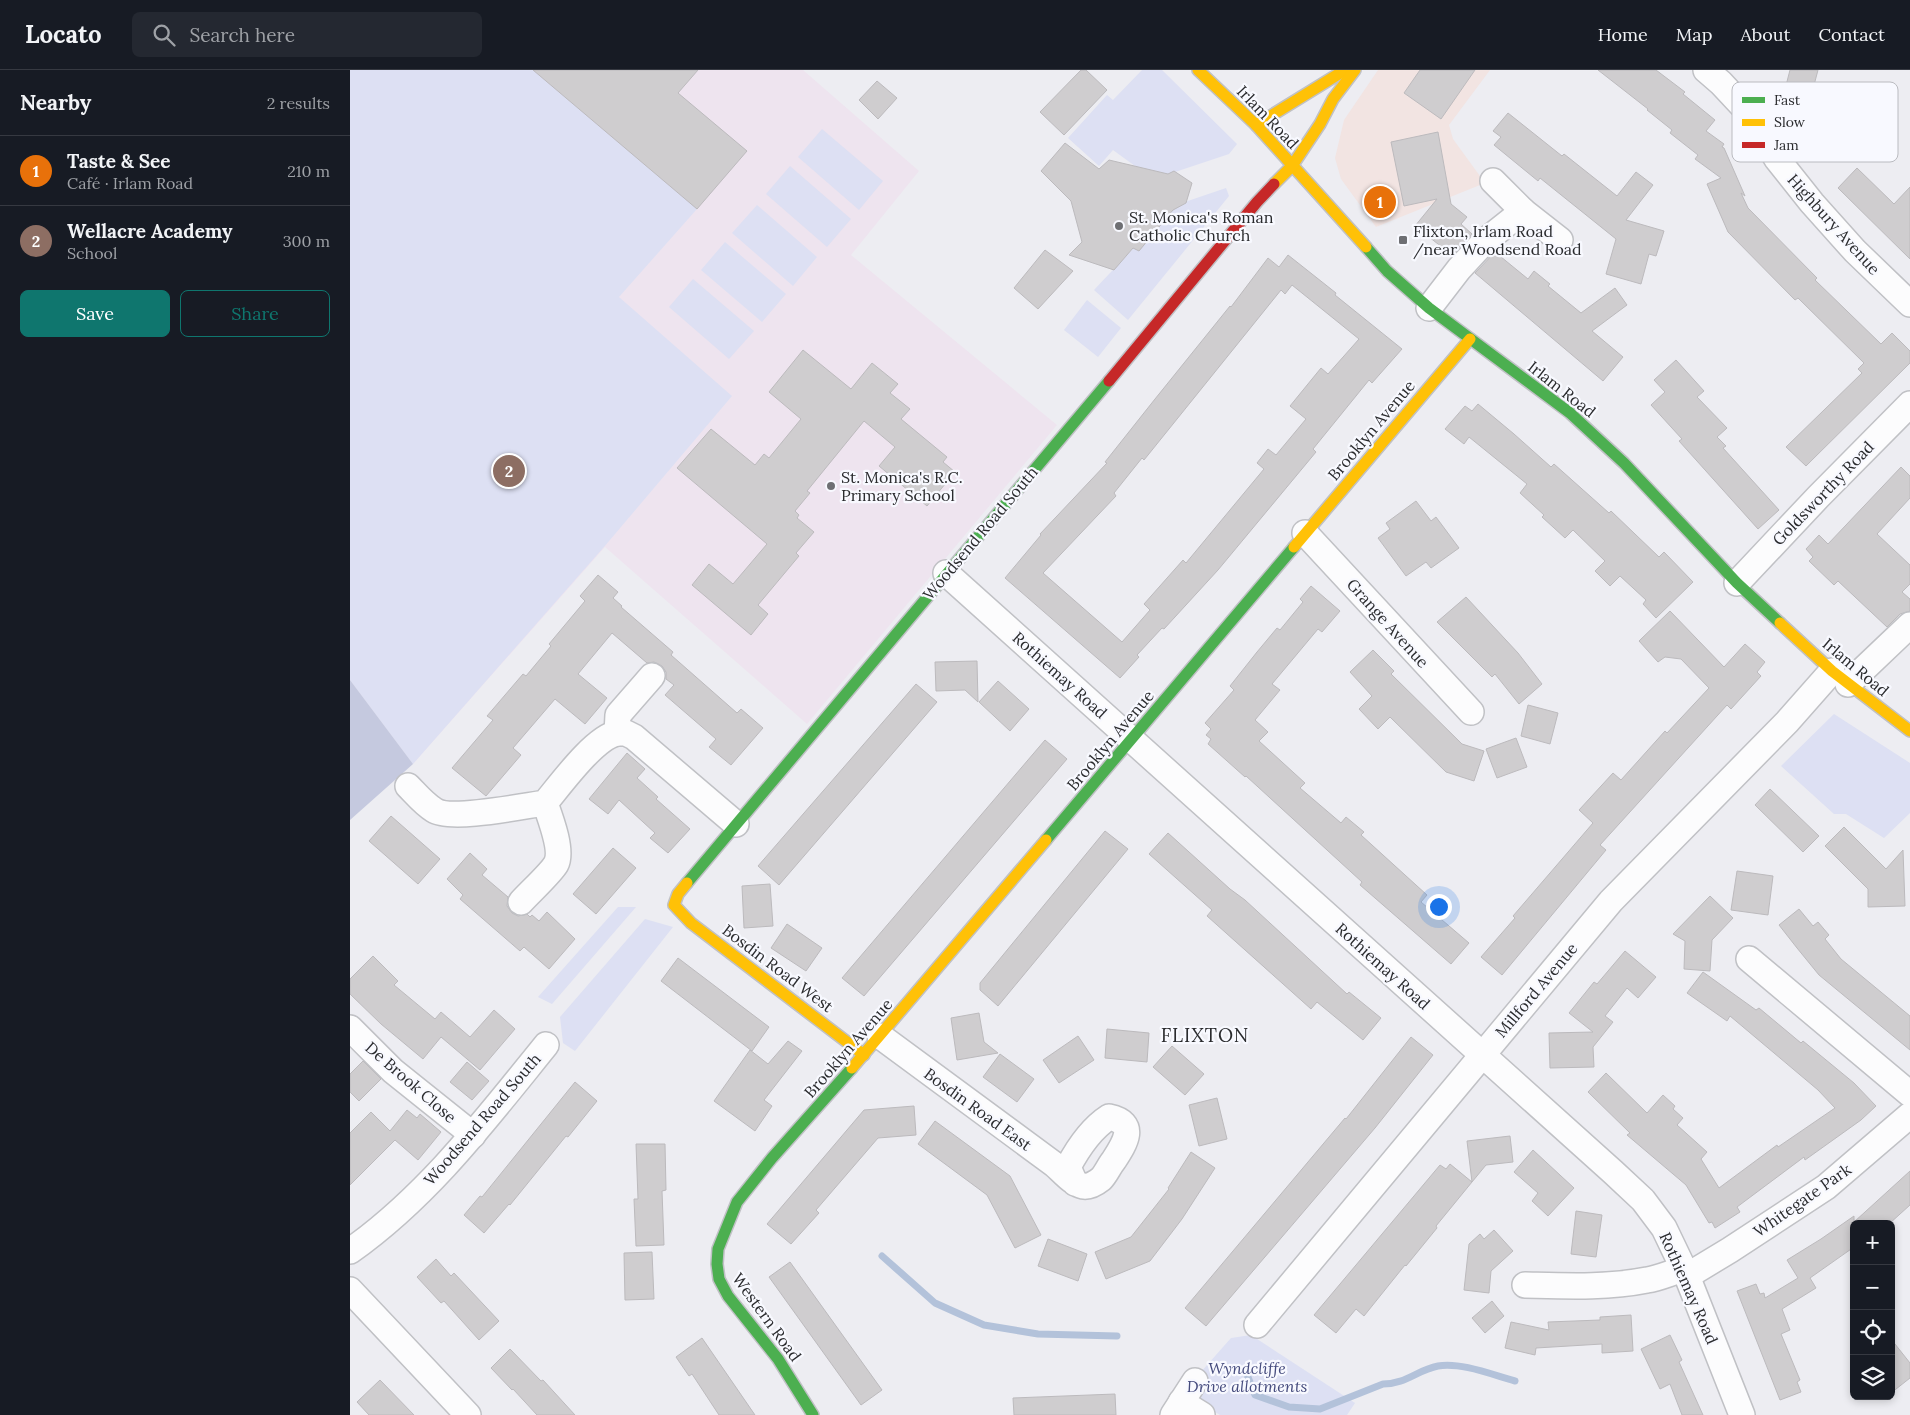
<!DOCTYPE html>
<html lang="en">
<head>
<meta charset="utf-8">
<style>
  body { margin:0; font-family:Lora,serif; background:#242831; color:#f1f3f6 }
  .controls { position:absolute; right:15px; bottom:15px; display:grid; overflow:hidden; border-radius:8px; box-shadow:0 2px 8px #0003 }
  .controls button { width:45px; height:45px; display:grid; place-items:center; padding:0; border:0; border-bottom:1px solid #363941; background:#171b24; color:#f1f3f6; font:25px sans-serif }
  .you { position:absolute; left:1088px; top:836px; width:18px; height:18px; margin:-12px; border:4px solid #fff; border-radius:50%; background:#1a73e8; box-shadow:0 0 0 8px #1a73e833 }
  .badge { display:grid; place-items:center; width:32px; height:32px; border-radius:50%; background:#0f766e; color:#fff; font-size:16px; font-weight:700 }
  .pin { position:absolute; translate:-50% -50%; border:2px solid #fff; box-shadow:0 1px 5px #0006 }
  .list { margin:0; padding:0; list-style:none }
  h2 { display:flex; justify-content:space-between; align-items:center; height:65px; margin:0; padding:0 20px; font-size:21px }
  h2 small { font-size:16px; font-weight:400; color:#9ea1a6 }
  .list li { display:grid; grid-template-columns:32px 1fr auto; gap:15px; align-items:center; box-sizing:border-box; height:70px; padding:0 20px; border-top:1px solid #363941 }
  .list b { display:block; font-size:19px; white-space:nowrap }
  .list p { margin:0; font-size:16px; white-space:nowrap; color:#9ea1a6 }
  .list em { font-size:16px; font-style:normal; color:#9ea1a6 }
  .actions { display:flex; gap:10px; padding:15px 20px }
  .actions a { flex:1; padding:11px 0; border:1px solid #0f766e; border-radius:8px; text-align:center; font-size:18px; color:#0f766e }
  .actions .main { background:#0f766e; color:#fff }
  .icon { flex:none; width:28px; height:28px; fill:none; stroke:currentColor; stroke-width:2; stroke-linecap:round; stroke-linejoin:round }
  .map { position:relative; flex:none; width:1560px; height:1345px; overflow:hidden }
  header { display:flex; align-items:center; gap:30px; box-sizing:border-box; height:70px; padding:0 25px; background:#171b24; border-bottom:1px solid #363941 }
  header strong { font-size:24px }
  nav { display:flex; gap:28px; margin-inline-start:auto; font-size:18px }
  .search { width:350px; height:45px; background:#242831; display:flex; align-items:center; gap:12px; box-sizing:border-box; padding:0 18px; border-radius:8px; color:#9ea1a6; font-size:19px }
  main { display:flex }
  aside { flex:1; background:#171b24 }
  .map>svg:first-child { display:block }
  .commercial { fill:#f2e4e2 }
  .education { fill:#eee4ef }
  .green { fill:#dde0f3 }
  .forest { fill:#c5c9df }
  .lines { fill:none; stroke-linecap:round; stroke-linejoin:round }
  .stream { stroke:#b3c2da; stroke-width:7 }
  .building { fill:#cfcdcf; stroke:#bcbabd; fill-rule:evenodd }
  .street-casing { stroke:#c0c1c5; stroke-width:28 }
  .fast-casing { stroke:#c0c1c5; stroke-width:14 }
  .slow-casing { stroke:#c0c1c5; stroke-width:14 }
  .jam-casing { stroke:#c0c1c5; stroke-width:14 }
  .street { stroke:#fcfcfd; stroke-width:25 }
  .fast { stroke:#4caf50; stroke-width:11 }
  .slow { stroke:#ffc107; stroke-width:11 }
  .jam { stroke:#c62828; stroke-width:11 }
  .poi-dot { fill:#6e6f73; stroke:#f8f9ff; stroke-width:2 }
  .labels { text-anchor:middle; stroke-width:4.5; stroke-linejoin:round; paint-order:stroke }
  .street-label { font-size:16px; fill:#2a2b2e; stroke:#f8f9ff }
  .poi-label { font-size:16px; fill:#2a2b2e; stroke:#f8f9ff; text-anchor:start }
  .park-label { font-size:16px; font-style:italic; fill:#454b7d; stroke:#f8f9ff }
  .quarter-label { font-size:19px; letter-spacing:1px; fill:#2a2b2e; stroke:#f8f9ff }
  .key { fill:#f8f9ff; stroke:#babbc0; stroke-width:1 }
  .key-label { font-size:14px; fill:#2a2b2e }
</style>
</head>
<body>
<header>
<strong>Locato</strong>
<div class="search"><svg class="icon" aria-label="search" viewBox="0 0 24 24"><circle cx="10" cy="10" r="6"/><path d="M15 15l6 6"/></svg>Search here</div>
<nav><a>Home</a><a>Map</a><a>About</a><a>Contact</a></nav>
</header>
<main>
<aside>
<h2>Nearby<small>2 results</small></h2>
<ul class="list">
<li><span class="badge" style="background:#e8710a">1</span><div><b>Taste &amp; See</b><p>Café · Irlam Road</p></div><em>210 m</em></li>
<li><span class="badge" style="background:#8d6e63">2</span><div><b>Wellacre Academy</b><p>School</p></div><em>300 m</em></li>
</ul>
<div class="actions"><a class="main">Save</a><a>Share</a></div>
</aside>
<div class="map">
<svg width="1560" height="1345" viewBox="0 0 1560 1345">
  <rect width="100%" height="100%" fill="#ededf2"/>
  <path class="commercial" d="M1028 0H1140L1099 55 1103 69 1135 113 1026 157 991 109 985 88 994 50Z"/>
  <path class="education" d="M0 0H453L569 101 501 185 707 355 457 654 255 477 63 694 0 610Z"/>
  <g class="green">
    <path d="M0 0H183L347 139 269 227 382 326 254 477 63 694 0 610Z"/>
    <path d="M792 0H812L887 74 879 84 810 107 785 96 763 80 749 96 718 68 757 25 763 30Z"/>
    <path d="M472 59 533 111 509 140 448 87Z"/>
    <path d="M440 96 501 149 477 177 416 124Z"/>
    <path d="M876 118 879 126 778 250 744 220 823 136Z"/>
    <path d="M407 135 467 187 443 216 382 163Z"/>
    <path d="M375 172 436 224 412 252 351 200Z"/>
    <path d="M343 209 404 261 379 289 319 237Z"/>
    <path d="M737 230 771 258 748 287 714 260Z"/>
    <path d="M1484 644 1560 693V743L1534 768 1496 744H1484L1431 696Z"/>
    <path d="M268 837H286L202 934 188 927Z"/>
    <path d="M295 849 323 857 225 981 213 973 210 947Z"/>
    <path d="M901 1265 1005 1333 997 1345H870L844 1329 850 1303 881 1268Z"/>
  </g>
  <path class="forest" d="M0 610 63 694 0 750Z"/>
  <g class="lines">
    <g class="stream">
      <path d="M532 1186 585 1233 634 1255 688 1264 767 1266"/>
      <path d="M896 1302 905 1325 939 1337 970 1339 1033 1314C1056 1314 1067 1300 1088 1296 1111 1292 1143 1305 1165 1311"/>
    </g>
  </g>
  <g class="building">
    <path d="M183 0H348L328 23 397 81 347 139Z"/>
    <path d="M731 0H736L757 20 714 65 690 42Z"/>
    <path d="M1070 0H1125L1091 49 1054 23Z"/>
    <path d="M1248 0H1306L1335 22 1333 24 1365 50 1356 61 1374 74 1372 77 1374 78 1395 126 1391 123 1398 138 1467 208 1465 210 1531 274 1542 263 1560 281V293L1456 396 1436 377 1512 303 1508 299 1514 293 1448 228 1445 230 1378 162 1357 114 1371 108 1345 89 1348 85 1320 63 1322 60 1297 40 1298 39Z"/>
    <path d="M1440 0H1468L1459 34 1433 27Z"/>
    <path d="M527 11 547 28 528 49 509 30Z"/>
    <path d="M1158 43 1212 86 1214 84 1267 126 1286 102 1303 115 1276 150 1314 161 1306 186 1299 184 1291 214 1256 204 1266 169 1190 108 1188 111 1144 75 1151 67 1143 61Z"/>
    <path d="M1088 62 1101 134 1117 147 1111 154 1122 164 1102 185 1065 156 1087 129 1054 136 1041 72Z"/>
    <path d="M715 73 749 99 759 90 818 104 824 101 842 113 836 133 823 140 789 181 783 178 764 200 719 185 732 172 721 131 691 101Z"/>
    <path d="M1507 98 1544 134 1560 117V189L1488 118Z"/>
    <path d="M695 180 723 201 688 239 664 218Z"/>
    <path d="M1145 182 1178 209 1184 201 1200 214 1198 216 1231 243 1265 218 1277 235 1242 261 1273 287 1253 311 1125 203Z"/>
    <path d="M938 185 986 223 985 225 1052 279 1022 313 1019 310 963 379 966 382 868 500 814 559 812 558 787 585 789 587 770 608 655 508 691 465 690 464 757 393 755 392 805 329 880 236 881 237 918 188 929 197ZM942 215 1009 269 978 304 971 298 940 336 956 349 926 385 918 379 907 393 914 399 836 493 833 490 794 534 800 540 772 572 693 503 766 426 764 423 792 388 794 390 931 220 935 224Z"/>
    <path d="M453 280 501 319 522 293 548 314 540 323 560 339 551 349 597 387 593 392 605 402 577 436 529 396 545 377 514 351 457 421 460 423 445 441 449 445 447 448 464 462 446 483 449 486 408 535 418 544 401 565 342 515 359 494 383 514 417 474 327 398 361 359 405 395 414 384 419 388 451 349 419 322Z"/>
    <path d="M1326 290 1354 321 1347 327 1377 358 1367 367 1376 376 1373 378 1429 440 1408 459 1329 371 1332 369 1301 335 1315 322 1304 310Z"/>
    <path d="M1128 334 1164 364 1201 397 1204 394 1259 443 1261 441 1309 487 1314 482 1343 512 1306 548 1293 534 1296 530 1270 506 1260 516 1245 501 1255 491 1223 460 1215 468 1192 447 1194 445 1170 423 1177 414 1119 367 1114 374 1095 359 1115 336 1122 341Z"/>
    <path d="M1551 397 1560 406V428L1527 464 1560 495V514L1552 522 1560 529V541L1550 544 1537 557 1488 511 1484 515 1459 491 1463 487 1456 479 1469 465 1478 474Z"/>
    <path d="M1066 431 1081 451 1086 447 1109 478 1081 498 1076 492 1056 506 1028 468 1040 459 1036 453Z"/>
    <path d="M248 505 268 522 263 528 272 536 271 537 323 582 321 585 387 643 391 639 413 658 381 695 359 677 366 669 315 625 324 615 316 609V602L312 596 304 592 297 593 262 563 228 604 257 628 235 654 205 629 163 678 171 685 136 726 102 698 143 650 137 646 173 604 176 606 201 576 199 574 235 531 230 526Z"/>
    <path d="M961 516 990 541 972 562 968 559 922 614 930 620 905 650 918 662 909 671 955 713 950 718 991 753 996 747 1014 762 1011 765 1077 825 1071 832 1119 873 1101 894 1010 815 1012 812 896 706 895 707 858 674 861 669 856 665 861 659 855 653 884 620 880 616 907 582 927 558 930 560 953 532 950 529Z"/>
    <path d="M1116 527 1168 583 1192 614 1169 634 1145 604 1142 607 1087 552Z"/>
    <path d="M1320 541 1374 597 1395 574 1415 592 1407 602 1411 606 1381 639 1377 635 1250 775 1256 780 1152 905 1131 887 1165 848 1163 846 1243 753 1229 740 1263 703 1271 710 1315 661 1317 663 1359 618 1331 589 1315 587 1308 592 1289 571Z"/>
    <path d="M1023 580 1044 601 1041 604 1112 674 1134 681 1124 711 1096 702 1040 647 1028 659 1009 639 1022 626 1000 602Z"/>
    <path d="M627 591 628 632 615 620 586 621 585 592Z"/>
    <path d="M648 611 679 639 660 661 629 632Z"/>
    <path d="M566 614 587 632 429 815 408 796Z"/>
    <path d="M1178 635 1208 643 1200 674 1171 666Z"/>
    <path d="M1166 668 1177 697 1147 708 1136 679Z"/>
    <path d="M695 670 717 689 514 926 492 908Z"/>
    <path d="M277 683 295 699 287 708 308 727 306 729 340 759 318 783 300 768 305 763 269 730 258 744 239 729Z"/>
    <path d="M1420 719 1469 766 1453 782 1405 735Z"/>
    <path d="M41 746 90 789 68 814 19 771Z"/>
    <path d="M1494 757 1536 799 1553 780 1555 836 1518 837V819L1475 776Z"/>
    <path d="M755 761 778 779 648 936 630 920V913Z"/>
    <path d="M818 763 880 819 895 830 997 924 999 922 1031 948 1013 970 967 932 961 939 857 846 862 840 799 784Z"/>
    <path d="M263 778 286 798 246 844 223 824Z"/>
    <path d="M120 783 137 799 132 805 158 827 157 836 162 843 168 846 177 844 180 847 182 845 189 851 197 842 225 869 199 899 174 877 170 881 110 829 113 825 97 809Z"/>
    <path d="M1387 801 1423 806 1418 845 1381 840Z"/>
    <path d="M420 814 423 856 394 858 392 816Z"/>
    <path d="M1360 826 1383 848 1362 870 1360 901 1334 899 1335 871 1323 864Z"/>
    <path d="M1449 839 1463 856 1468 852 1479 865 1475 869 1491 889 1560 946V980L1469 905 1447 878 1429 855Z"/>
    <path d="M437 854 472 878 456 901 421 878Z"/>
    <path d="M1275 881 1306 907 1288 928 1277 918 1255 946 1263 952 1243 977 1244 997 1200 998 1199 963 1243 962 1219 943 1244 912 1247 914Z"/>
    <path d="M23 886 48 911 44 915 85 949 91 942 120 967 144 940 165 959 130 1000 91 967 73 989 31 954 0 924V909Z"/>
    <path d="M328 888 419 957 402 981 311 911Z"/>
    <path d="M1353 902 1406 940 1409 938 1451 973 1453 971 1504 1013 1526 1036 1511 1050 1455 1090 1454 1087 1387 1137 1390 1142 1365 1158 1362 1152 1359 1153 1336 1115 1277 1065 1280 1063 1238 1022 1256 1003 1297 1043 1313 1025 1325 1036 1323 1039 1333 1048 1327 1055 1357 1082 1351 1089 1369 1118 1427 1075 1428 1077 1485 1038 1468 1020 1380 946 1377 951 1337 923Z"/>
    <path d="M629 943 634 972 648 983 607 990 601 948Z"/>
    <path d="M757 959 799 963 797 992 755 988Z"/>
    <path d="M728 966 744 990 709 1013 693 990Z"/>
    <path d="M1061 967 1083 985 1025 1058 856 1256 835 1238 995 1048 996 1049Z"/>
    <path d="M438 971 452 981 414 1030 422 1036 405 1061 364 1031 400 980 418 994Z"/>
    <path d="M822 976 854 1004 835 1025 803 997Z"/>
    <path d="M650 984 684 1009 667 1032 633 1007Z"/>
    <path d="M13 991 31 1009 9 1031 0 1022V1004Z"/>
    <path d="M117 992 139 1011 122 1030 100 1012Z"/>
    <path d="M225 1012 247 1031 218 1067 216 1066 160 1135 159 1134 134 1163 114 1145 130 1126 132 1127Z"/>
    <path d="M867 1028 877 1069 849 1076 839 1035Z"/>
    <path d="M564 1036 566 1065 528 1068 466 1140 469 1143 441 1174 417 1154 514 1040Z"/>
    <path d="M57 1040 67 1048 70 1044 91 1062 68 1090 45 1070 0 1115V1063L21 1042 40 1061Z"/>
    <path d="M585 1051 660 1106 691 1165 665 1178 637 1125 568 1074Z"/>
    <path d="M1160 1066 1163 1092 1136 1095 1122 1112 1117 1071Z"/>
    <path d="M286 1074H315L316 1120 312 1121 314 1175 286 1176 284 1129H288Z"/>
    <path d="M1183 1080 1224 1118 1198 1146 1182 1131 1188 1123 1164 1102Z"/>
    <path d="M841 1082 865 1098 832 1149 800 1191 756 1209 745 1182 781 1167 819 1119 818 1118Z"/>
    <path d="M1100 1094 1122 1112 1086 1156 1087 1158 1056 1196 1055 1195 1014 1246 1006 1239 986 1263 964 1245 1090 1095 1096 1099Z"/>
    <path d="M1560 1101V1135L1539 1154H1504V1177L1460 1208 1466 1218 1432 1239 1440 1260 1431 1264 1450 1310 1447 1312 1451 1322 1430 1330 1387 1221 1406 1214 1410 1224 1414 1223 1415 1228 1448 1208 1437 1190 1471 1169 1504 1146V1152Z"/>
    <path d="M1226 1141 1252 1145 1246 1187 1221 1184Z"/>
    <path d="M1144 1160 1163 1181 1141 1201 1139 1223 1114 1220 1119 1174 1130 1164 1134 1169Z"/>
    <path d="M698 1169 737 1184 728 1211 688 1196Z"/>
    <path d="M302 1182 304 1229 275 1230 274 1183Z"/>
    <path d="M86 1189 101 1206 104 1203 149 1251 129 1270 94 1231 91 1233 67 1207Z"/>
    <path d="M440 1192 532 1320 511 1335 419 1207Z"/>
    <path d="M1142 1231 1154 1246 1135 1263 1122 1248Z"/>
    <path d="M1281 1245 1283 1281 1252 1283V1274L1186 1278 1185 1285 1155 1278 1161 1252 1199 1260 1198 1252 1250 1250V1247Z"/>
    <path d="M1320 1265 1332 1290 1329 1292 1353 1345H1332L1320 1314 1310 1319 1291 1279Z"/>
    <path d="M352 1268 405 1345H369L342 1304 339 1306 326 1287Z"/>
    <path d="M1541 1269 1560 1293V1308L1541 1323Z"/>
    <path d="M160 1279 191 1311 193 1310 225 1345H187L163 1319 162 1320 141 1298Z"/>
    <path d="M30 1310 64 1345H19L7 1332Z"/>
    <path d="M765 1324 766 1345H664L663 1328Z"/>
  </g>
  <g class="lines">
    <g class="street-casing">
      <g id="street">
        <path d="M1356 0 1371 13 1400 44 1427 89 1462 133 1505 181 1560 234"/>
        <path d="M1143 111 1173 141 1210 170"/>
        <path d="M1079 238 1109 199 1134 172 1173 141"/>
        <path d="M955 463 1121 642"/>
        <path d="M596 503 1263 1102 1293 1130 1314 1158 1337 1206 1392 1345"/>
        <path d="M1387 513 1468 427 1560 334"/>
        <path d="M1498 614 1560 555"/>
        <path d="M267 663H276L284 667 386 754"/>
        <path d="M58 716C66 724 74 734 84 740 100 751 173 736 195 733 211 714 244 668 267 663L268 645 302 606"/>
        <path d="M171 832C179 823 201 803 206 794 213 781 200 747 195 733"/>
        <path d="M1399 889 1560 1024"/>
        <path d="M0 958 43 1001 123 1065"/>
        <path d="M530 966 705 1095C713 1102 723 1114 733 1116 739 1117 746 1113 751 1109 756 1104 759 1096 764 1090 775 1073 788 1053 759 1047 742 1058 727 1080 718 1097L725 1113"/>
        <path d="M0 1181C78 1126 136 1049 196 975"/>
        <path d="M1337 1206 1380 1180 1476 1117 1560 1045"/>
        <path d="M1175 1215C1216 1216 1257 1218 1297 1210 1310 1208 1322 1202 1334 1199"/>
        <path d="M0 1220 118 1345"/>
        <path d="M907 1255 1261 831 1437 652 1482 601"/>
        <path d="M831 1332 852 1345"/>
        <path d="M823 1345 845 1311"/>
      </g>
    </g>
    <g class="fast-casing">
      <g id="fast">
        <path d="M1016 177 1037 201 1079 238 1220 343 1274 393 1387 513 1430 553"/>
        <path d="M696 770 944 477"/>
        <path d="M337 813 759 311"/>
        <path d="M463 1345 428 1289 378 1226 369 1209 367 1194 368 1179 387 1132 422 1088 502 998"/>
      </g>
    </g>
    <g class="slow-casing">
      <g id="slow">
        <path d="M848 0 906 55 1016 177"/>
        <path d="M906 55 995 0"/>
        <path d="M924 114 942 96 970 54 983 29 1005 0"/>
        <path d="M944 477 1120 269"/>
        <path d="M1430 553 1482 601 1560 661"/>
        <path d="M337 813 328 824 324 835 341 853 514 985"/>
        <path d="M502 998 696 770"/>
      </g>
    </g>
    <g class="jam-casing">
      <path id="jam" d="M759 311 907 132 924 114"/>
    </g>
    <use href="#street" class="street"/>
    <use href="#fast" class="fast"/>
    <use href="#slow" class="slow"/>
    <use href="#jam" class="jam"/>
  </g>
  <g class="poi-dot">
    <circle cx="769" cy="156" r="5"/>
    <rect x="1048" y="165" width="10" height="10" rx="2.5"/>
    <circle cx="481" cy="416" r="5"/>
  </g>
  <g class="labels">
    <g class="street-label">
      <text transform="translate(918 47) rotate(46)" y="6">Irlam Road</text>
      <text transform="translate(1484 154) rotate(48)" y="6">Highbury Avenue</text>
      <text transform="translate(1212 319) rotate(38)" y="6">Irlam Road</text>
      <text transform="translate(1021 360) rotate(-50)" y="6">Brooklyn Avenue</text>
      <text transform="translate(1473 423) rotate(-46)" y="6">Goldsworthy Road</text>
      <text transform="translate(630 463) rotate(-50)" y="6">Woodsend Road South</text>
      <text transform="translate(1038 553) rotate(48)" y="6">Grange Avenue</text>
      <text transform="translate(1506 597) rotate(40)" y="6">Irlam Road</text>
      <text transform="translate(710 605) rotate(42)" y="6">Rothiemay Road</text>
      <text transform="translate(760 670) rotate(-50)" y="6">Brooklyn Avenue</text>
      <text transform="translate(1033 896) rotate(42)" y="6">Rothiemay Road</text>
      <text transform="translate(428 898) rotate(37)" y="6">Bosdin Road West</text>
      <text transform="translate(1186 920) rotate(-50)" y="6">Millford Avenue</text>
      <text transform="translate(498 978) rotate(-49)" y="6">Brooklyn Avenue</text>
      <text transform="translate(61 1012) rotate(41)" y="6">De Brook Close</text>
      <text transform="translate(628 1039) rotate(36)" y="6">Bosdin Road East</text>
      <text transform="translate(132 1049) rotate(-49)" y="6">Woodsend Road South</text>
      <text transform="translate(1452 1130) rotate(-35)" y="6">Whitegate Park</text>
      <text transform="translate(1339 1218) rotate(66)" y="6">Rothiemay Road</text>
      <text transform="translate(417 1247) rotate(54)" y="6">Western Road</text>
    </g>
    <g class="poi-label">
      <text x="779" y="153">St. Monica's Roman<tspan x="779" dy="18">Catholic Church</tspan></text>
      <text x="1063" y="167">Flixton, Irlam Road<tspan x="1063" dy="18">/near Woodsend Road</tspan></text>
      <text x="491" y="413">St. Monica's R.C.<tspan x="491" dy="18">Primary School</tspan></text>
    </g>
    <g class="park-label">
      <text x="897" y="1304">Wyndcliffe<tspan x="897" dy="18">Drive allotments</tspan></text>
    </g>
    <g class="quarter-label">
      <text x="855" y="972">FLIXTON</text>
    </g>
  </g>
  <rect x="1382" y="12" width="166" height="80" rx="8" class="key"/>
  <rect x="1392" y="27" width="23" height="6" fill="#4caf50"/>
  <rect x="1392" y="49" width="23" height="7" fill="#ffc107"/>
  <rect x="1392" y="72" width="23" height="6" fill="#c62828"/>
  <g class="key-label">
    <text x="1424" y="35">Fast</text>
    <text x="1424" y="57">Slow</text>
    <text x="1424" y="80">Jam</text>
  </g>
</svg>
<div class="controls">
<button>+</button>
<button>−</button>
<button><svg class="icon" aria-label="locate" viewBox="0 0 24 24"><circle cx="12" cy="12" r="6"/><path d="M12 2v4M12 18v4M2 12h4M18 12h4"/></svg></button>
<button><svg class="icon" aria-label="layers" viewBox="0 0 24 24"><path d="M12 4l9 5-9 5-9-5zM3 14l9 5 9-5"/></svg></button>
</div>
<div class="you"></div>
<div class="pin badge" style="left:1030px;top:132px;background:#e8710a">1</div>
<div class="pin badge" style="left:159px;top:401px;background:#8d6e63">2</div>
</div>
</main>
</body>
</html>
